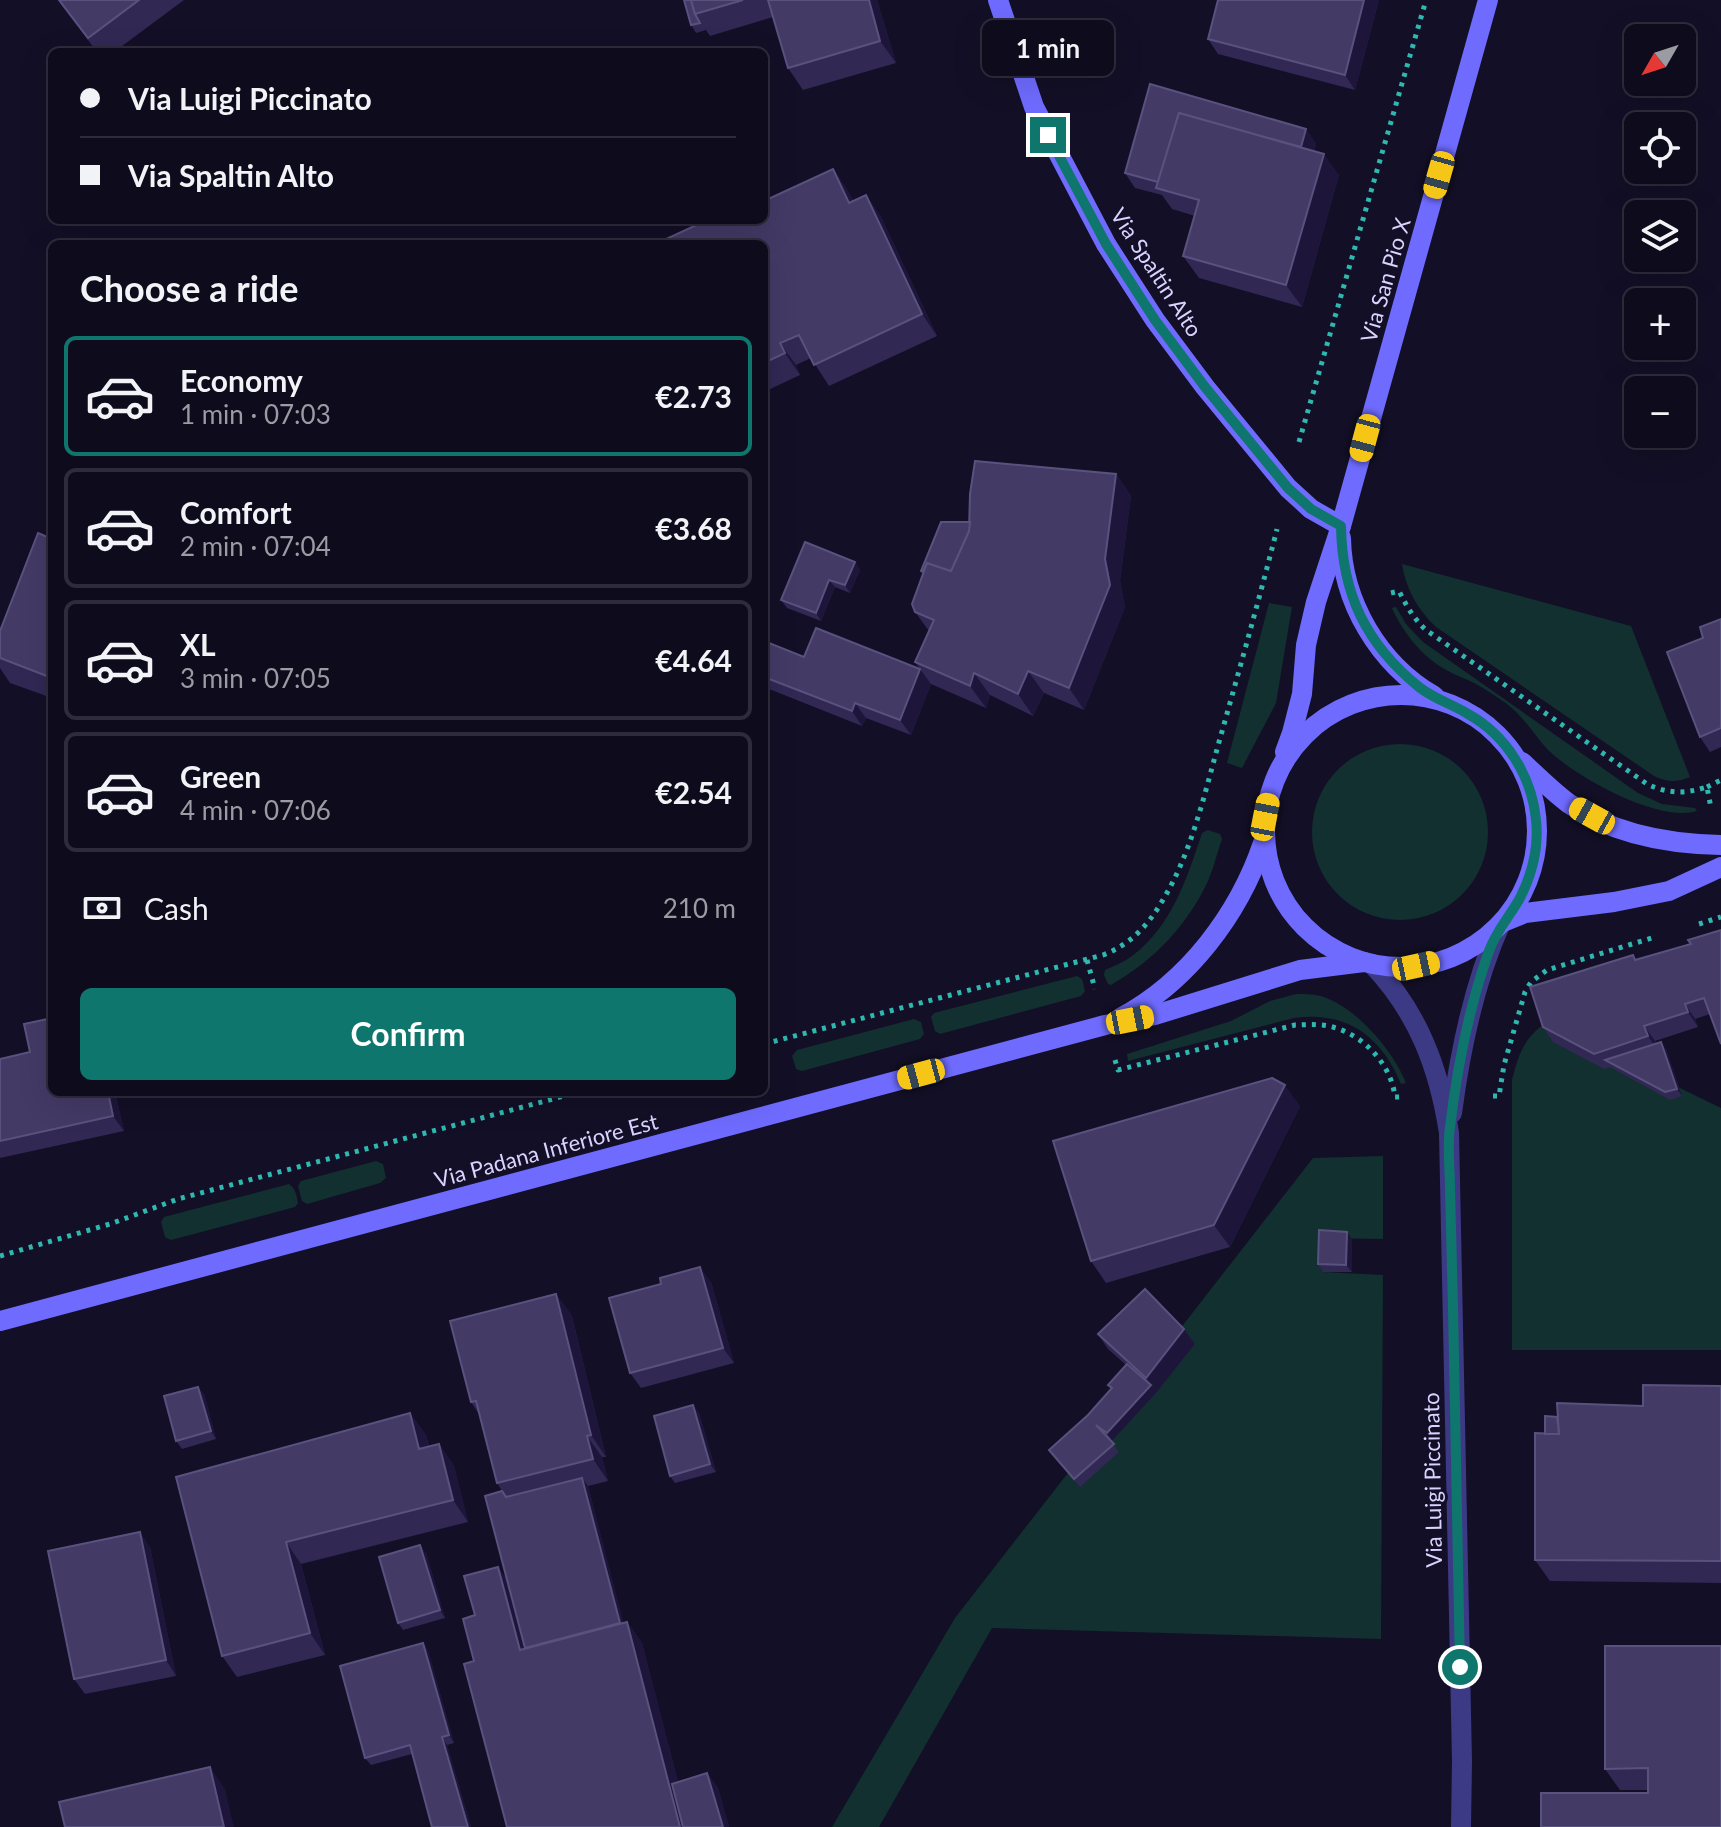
<!DOCTYPE html>
<meta charset="utf-8">
<style>
:root{--surface:#0e0b1c;--page:#171425;--text:#f1f3f6;--muted:#9b9ba3;--line:#2e2b3b;--accent:#0f766e}
body{margin:0;font-family:Lato,sans-serif;background:var(--page);color:var(--text);height:100vh;display:flex;flex-direction:column;font-size:30px;white-space:nowrap}
*{box-sizing:border-box;margin:0}
p{font-size:26px;color:var(--muted)}
.icon{flex:none;width:44px;height:44px;fill:none;stroke:currentColor;stroke-width:2;stroke-linecap:round;stroke-linejoin:round}
.map{position:relative;flex:1;overflow:hidden}
.details{position:absolute;left:48px;top:240px;width:720px;height:856px;display:flex;flex-direction:column;background:var(--surface);border-radius:12px;box-shadow:0 8px 32px #0002,0 0 0 2px var(--line)}
.details>*{flex:none}
.guide{position:absolute;left:48px;top:48px;width:720px;height:176px;border-radius:12px;box-shadow:0 8px 32px #0002,0 0 0 2px var(--line);display:grid;align-content:center;height:176px;padding:0 32px;background:var(--surface)}
.needle{width:52px;rotate:231deg}
.fabs{position:absolute;left:1624px;top:24px;display:grid;gap:16px}
.fabs a{display:grid;place-items:center;width:72px;height:72px;border-radius:12px;background:var(--surface);box-shadow:0 8px 32px #0002,0 0 0 2px var(--line);font-size:40px}
.end{position:absolute;width:36px;height:36px;margin:-18px;border:10px solid #0f766e;background:#fff;box-shadow:0 0 0 4px #fff}
.from{border-radius:50%}
.bubble{position:absolute;height:56px;border-radius:12px;background:var(--surface);box-shadow:0 8px 32px #0002,0 0 0 2px var(--line);font-size:26px;font-weight:700;line-height:56px;text-align:center}
.car{position:absolute;width:24px;height:48px;margin:-24px -12px;border-radius:10px;box-shadow:0 0 6px 2px #0007;background:linear-gradient(#f5c518 24%,#345 0 40%,#f5c518 0 76%,#345 0 86%,#f5c518 0)}
.guide b{display:flex;align-items:center;gap:28px;height:76px;font-size:30px}
.guide b+b{border-top:2px solid var(--line)}
.guide i{width:20px;height:20px;background:var(--text)}
ul{padding:0;list-style:none}
li{display:flex;align-items:center;gap:24px;height:120px;margin:0 16px 12px;padding:0 16px;border:4px solid var(--line);border-radius:12px}
li div{flex:1}
li b{display:block;font-size:30px}
li em{font-style:normal;font-weight:700}
li.current{border-color:var(--accent)}
li>.icon{width:72px;height:72px;stroke-width:1.5}
h2{padding:0 32px;font-size:36px;line-height:96px}
.pay{display:flex;align-items:center;gap:20px;height:88px;padding:0 32px;font-size:30px}
.pay p{margin-inline-start:auto}
.primary-button{display:flex;gap:16px;margin-top:auto;padding:16px 32px}
.primary-button a{flex:1;height:92px;border-radius:12px;background:var(--accent);color:#fff;font-size:32px;font-weight:700;line-height:92px;text-align:center}
.map>svg:first-child{display:block}
.green{fill:#12302f}
.lines{fill:none;stroke-linecap:round;stroke-linejoin:round}
.path{stroke:#2fb8b0;stroke-width:5;stroke-dasharray:4 6;stroke-linecap:butt}
.street{stroke:#3d3a85;stroke-width:20}
.secondary{stroke:#6f6bff;stroke-width:20}
.wall{fill:#312854}
.shaded-wall{fill:#1d163a}
.building{fill:#433a66;stroke:#5a527e;stroke-width:2}
.route{stroke:#0f766e;stroke-width:10}
.labels{text-anchor:middle;dominant-baseline:central;stroke-width:6;stroke-linejoin:round;paint-order:stroke}
.street-label{font-size:22px;fill:#d9d4ff;stroke:#130f26}
</style>
<div class="map">
<svg width="1721" height="1827" viewBox="0 0 1721 1827">
<rect width="100%" height="100%" fill="#130f26"/>
<g class="green">
<path d="M1402 564 1631 626 1690 777C1676 783 1667 782 1654 776L1436 627C1417 609 1406 589 1402 564Z"/>
<path d="M1269 603 1292 607 1276 703 1242 768 1227 763Z"/>
<path d="M1396 607 1406 624 1423 642 1638 793 1662 804 1695 808 1697 811C1658 823 1576 777 1548 750 1534 735 1524 717 1507 704 1497 697 1487 690 1476 684 1467 679 1457 676 1448 671 1424 659 1403 633 1392 608Z"/>
<circle cx="1400" cy="832" r="88"/>
<path d="M1208 830 1220 834 1222 839C1217 853 1214 867 1208 881 1187 926 1153 961 1111 985L1108 984 1104 975 1105 970C1114 966 1124 962 1132 956 1172 926 1187 878 1202 833Z"/>
<path d="M1077 976 1082 979 1085 991 1081 996 940 1034 935 1031 931 1017 934 1013Z"/>
<path d="M1296 994C1304 994 1313 994 1321 996 1356 1007 1393 1050 1406 1083L1401 1084C1381 1036 1347 1011 1294 1018L1128 1061 1127 1054 1231 1021 1270 1001Z"/>
<path d="M914 1019 921 1022 924 1034 920 1039 802 1071 796 1069 792 1056 797 1050Z"/>
<path d="M1546 1023 1721 1108V1350H1512V1080C1518 1056 1524 1037 1546 1023Z"/>
<path d="M1383 1156V1239L1324 1238 1323 1272 1383 1275 1381 1639 992 1628 879 1827H832L955 1618 1313 1158Z"/>
<path d="M376 1161 383 1164 386 1178 380 1183 307 1204 302 1201 298 1186 301 1181Z"/>
<path d="M289 1184C296 1189 296 1194 298 1203L295 1207 171 1240 165 1237 161 1222 164 1217Z"/>
</g>
<g class="lines">
<g class="path">
<path d="M1299 442 1426 0"/>
<path d="M1391 593 1399 591C1407 607 1414 619 1426 630L1647 784C1668 794 1685 794 1707 787L1711 808"/>
<path d="M1707 787 1721 780"/>
<path d="M1699 924 1721 917"/>
<path d="M1087 960 1095 989"/>
<path d="M764 1044 1103 955C1129 945 1147 927 1161 903 1191 855 1204 796 1219 742 1239 671 1259 600 1277 529"/>
<path d="M1115 1060 1118 1070 1295 1025C1303 1025 1312 1024 1321 1025 1357 1028 1391 1061 1395 1097H1403"/>
<path d="M1493 1096H1499L1504 1065 1525 992 1531 982 1547 970 1655 937"/>
<path d="M0 1256 110 1224 178 1199 579 1092"/>
</g>
<g class="street">
<path d="M1372 964C1418 1012 1439 1068 1449 1133L1462 1761 1461 1827"/>
<path d="M1452 1113C1460 1052 1475 981 1500 925"/>
</g>
<g class="secondary">
<path d="M998 0 1034 107 1106 244 1155 320 1205 387 1288 488 1311 509 1341 526"/>
<path d="M1341 538C1342 602 1379 664 1434 696"/>
<circle cx="1401" cy="831" r="136"/>
<path d="M1285 752 1292 733 1302 694 1306 645 1316 602 1341 526 1488 0"/>
<path d="M1522 762C1537 776 1552 791 1568 803 1612 834 1668 844 1721 845"/>
<path d="M1503 922 1525 913 1614 902 1669 891 1721 867"/>
<path d="M1120 1018C1188 982 1239 914 1263 843"/>
<path d="M0 1321 1105 1025 1155 1015 1300 970 1364 962"/>
</g>
</g>
<g class="wall">
<path d="M58 0H184L114 52H97Z"/>
<path d="M684 0H877L896 63 803 90 788 68 773 17 710 36 706 30 696 33 691 25Z"/>
<path d="M1218 0H1379L1355 90 1218 54 1208 39Z"/>
<path d="M1306 129 1316 144 1314 151 1339 175 1302 307 1199 278 1183 256 1195 216 1172 209 1162 195 1135 188 1125 173Z"/>
<path d="M833 169 848 191 853 201 866 195 881 217 937 336 829 386 811 358 796 365 800 375 764 392V220Z"/>
<path d="M1116 474 1131 496 1120 581 1125 607 1084 710 1044 693 1033 716 990 695 986 708 931 684 911 735 866 718 862 726 764 687V641L804 657 920 669 915 662 929 631 915 612 923 574 921 571Z"/>
<path d="M52 539V698L10 683 0 668V631Z"/>
<path d="M855 562 860 570 850 593 835 587 821 621 787 608 781 600Z"/>
<path d="M1721 619V747L1710 752 1700 737 1703 638Z"/>
<path d="M1721 930 1710 1014 1695 1019 1698 1027 1655 1041 1656 1043 1666 1049 1682 1096 1670 1100 1610 1067 1604 1069 1553 1042 1543 1027 1691 944Z"/>
<path d="M0 1059 115 1092 124 1131 0 1158Z"/>
<path d="M1300 1106 1230 1247 1106 1283 1091 1261Z"/>
<path d="M1352 1239V1272H1323L1318 1264Z"/>
<path d="M711 1282 734 1363 641 1388 630 1373Z"/>
<path d="M556 1294 572 1316 606 1457H602L608 1481 588 1486 623 1623 627 1622 642 1643 678 1782 707 1773 718 1788 729 1827H507L474 1661 475 1615 507 1580 502 1491 497 1483 479 1414 471 1402Z"/>
<path d="M1184 1329 1195 1344 1156 1393 1112 1441 1106 1436 1119 1452 1080 1487 1049 1450 1088 1415 1111 1389 1108 1385 1126 1365 1108 1349 1098 1334Z"/>
<path d="M1721 1386V1583L1550 1581 1535 1560 1545 1434 1557 1417 1643 1406Z"/>
<path d="M204 1394 216 1439 182 1449 176 1441Z"/>
<path d="M410 1413 426 1435 429 1446 439 1444 454 1466 468 1522 301 1564 325 1655 237 1677 222 1656 176 1477Z"/>
<path d="M699 1413 716 1472 675 1483 670 1476Z"/>
<path d="M150 1547 176 1676 85 1694 74 1679Z"/>
<path d="M426 1553 445 1618 403 1630 398 1623Z"/>
<path d="M423 1643 428 1651 454 1743 447 1745 471 1827H432L412 1754 371 1765 365 1758Z"/>
<path d="M1721 1646 1648 1793V1790H1620L1605 1769Z"/>
</g>
<g class="shaded-wall">
<path d="M869 0H877L896 63 880 41Z"/>
<path d="M1364 0H1379L1355 90 1345 75Z"/>
<path d="M1306 129 1316 144 1310 167 1300 152Z"/>
<path d="M1324 154 1339 175 1302 307 1286 285Z"/>
<path d="M833 169 848 191 864 225 849 203Z"/>
<path d="M866 195 881 217 937 336 922 314Z"/>
<path d="M780 343 796 365 800 375 785 353Z"/>
<path d="M1116 474 1131 496 1120 581 1125 607 1084 710 1069 688 1105 559Z"/>
<path d="M855 562 860 570 850 593 845 585Z"/>
<path d="M829 580 835 587 821 621 816 613Z"/>
<path d="M920 669 931 684 911 735 900 720Z"/>
<path d="M1028 671 1044 693 1033 716 1018 694Z"/>
<path d="M974 673 990 695 986 708 970 686Z"/>
<path d="M855 703 866 718 862 726 852 711Z"/>
<path d="M1685 1004 1695 1019 1698 1027 1688 1012Z"/>
<path d="M1644 1026 1655 1041 1659 1052 1648 1036Z"/>
<path d="M1661 1042 1666 1049 1682 1096 1677 1089Z"/>
<path d="M1285 1085 1300 1106 1230 1247 1214 1225Z"/>
<path d="M108 1092H115L124 1131 113 1116Z"/>
<path d="M1347 1232 1352 1239V1272L1346 1265Z"/>
<path d="M700 1267 711 1282 734 1363 723 1348Z"/>
<path d="M556 1294 572 1316 606 1457 591 1435Z"/>
<path d="M1184 1329 1195 1344 1156 1393 1112 1441 1107 1433 1151 1385 1146 1378Z"/>
<path d="M198 1387 204 1394 216 1439 211 1431Z"/>
<path d="M693 1405 699 1413 716 1472 710 1464Z"/>
<path d="M410 1413 426 1435 434 1471 419 1449Z"/>
<path d="M587 1436 602 1457 608 1481 593 1459Z"/>
<path d="M439 1444 454 1466 468 1522 453 1500Z"/>
<path d="M582 1478 588 1486 630 1647 624 1640Z"/>
<path d="M140 1532 150 1547 176 1676 166 1660Z"/>
<path d="M286 1542 301 1564 325 1655 310 1633Z"/>
<path d="M420 1545 426 1553 445 1618 440 1610Z"/>
<path d="M498 1567 514 1589 533 1663 520 1650Z"/>
<path d="M627 1622 642 1643 690 1827H680Z"/>
<path d="M423 1643 428 1651 454 1743 449 1735Z"/>
<path d="M442 1737 447 1745 471 1827H468Z"/>
<path d="M210 1767 225 1789 234 1827H224Z"/>
<path d="M707 1773 718 1788 729 1827H723Z"/>
</g>
<g class="building">
<path d="M59 0H139L88 38Z"/>
<path d="M684 0H691L695 14 700 23 691 25Z"/>
<path d="M691 0H743L695 14Z"/>
<path d="M768 0H869L880 41 788 68Z"/>
<path d="M1218 0H1364L1345 75 1208 39Z"/>
<path d="M1150 84 1306 129 1301 147 1179 113 1158 182 1125 173Z"/>
<path d="M1179 113 1324 154 1286 285 1183 256 1199 200 1156 188Z"/>
<path d="M833 169 849 203 866 195 922 314 814 365 799 335 780 343 785 353 764 363V244H660V242L707 220H764V201Z"/>
<path d="M975 461 1116 474 1105 559 1110 585 1069 688 1028 671 1018 694 974 673 970 686 915 662 934 620 915 612 912 604 927 563 951 571 969 531 970 494Z"/>
<path d="M941 522H970L969 531 951 571 927 563 923 572 921 571Z"/>
<path d="M38 533 52 539V678L0 658V631Z"/>
<path d="M805 542 855 562 845 585 829 580 816 613 781 600Z"/>
<path d="M1721 619V728L1700 737 1667 652 1703 638 1700 627Z"/>
<path d="M816 628 920 669 900 720 855 703 852 711 764 677V641L804 657Z"/>
<path d="M1721 930V1044L1704 998 1685 1004 1688 1012 1644 1026 1648 1036 1594 1054 1543 1027 1530 987 1633 955 1635 960 1691 944 1688 940Z"/>
<path d="M52 1018V1092H108L113 1116 0 1141V1059L30 1052 24 1024Z"/>
<path d="M1661 1042 1677 1089 1665 1092 1605 1060Z"/>
<path d="M1272 1078 1285 1085 1214 1225 1091 1261 1053 1141Z"/>
<path d="M1319 1230 1347 1232 1346 1265 1318 1264Z"/>
<path d="M700 1267 723 1348 630 1373 609 1298 661 1284 660 1278Z"/>
<path d="M1145 1289 1184 1329 1146 1378 1098 1334Z"/>
<path d="M556 1294 591 1435 587 1436 593 1459 497 1483 476 1401 471 1402 450 1321Z"/>
<path d="M1127 1364 1151 1385 1107 1433 1096 1425 1114 1444 1074 1479 1049 1450 1088 1415 1112 1388 1108 1385Z"/>
<path d="M1643 1385 1721 1386V1561L1535 1560V1433L1559 1434 1557 1403 1643 1406Z"/>
<path d="M198 1387 211 1431 176 1441 164 1396Z"/>
<path d="M693 1405 710 1464 670 1476 654 1416Z"/>
<path d="M410 1413 419 1449 439 1444 453 1500 286 1542 310 1633 222 1656 176 1477Z"/>
<path d="M1545 1416 1557 1417 1559 1434H1545Z"/>
<path d="M582 1478 620 1623 525 1648 485 1496 502 1491 506 1497Z"/>
<path d="M140 1532 166 1660 74 1679 48 1551Z"/>
<path d="M420 1545 440 1610 398 1623 379 1557Z"/>
<path d="M498 1567 520 1650 627 1622 680 1827H507L464 1664 474 1661 463 1619 475 1615 464 1576Z"/>
<path d="M423 1643 449 1735 442 1737 468 1827H432L410 1745 365 1758 340 1666Z"/>
<path d="M1605 1646H1721V1827H1541V1793H1648V1768L1605 1769Z"/>
<path d="M210 1767 224 1827H65L59 1802Z"/>
<path d="M707 1773 723 1827H683L672 1784Z"/>
</g>
<g class="lines">
<path class="route" d="M1048 135 1106 244 1155 320 1205 387 1288 488 1311 509 1341 526C1342 594 1366 644 1419 687 1434 699 1452 704 1468 714 1506 735 1532 776 1536 820 1539 846 1532 874 1520 898 1510 916 1496 931 1489 951 1469 1007 1457 1068 1450 1127 1447 1147 1450 1168 1450 1189 1451 1228 1452 1267 1453 1307 1456 1427 1458 1547 1460 1667"/>
</g>
<g class="labels">
<g class="street-label">
<text transform="translate(1157 272) rotate(57)">Via Spaltin Alto</text>
<text transform="translate(1385 280) rotate(-74)">Via San Pio X</text>
<text transform="translate(546 1150) rotate(-15)">Via Padana Inferiore Est</text>
<text transform="translate(1432 1480) rotate(-91)">Via Luigi Piccinato</text>
</g>
</g>
</svg>
<div class="fabs">
<a><svg class="needle" viewBox="-14 -14 28 28"><path d="M0-13l5 13h-10z" fill="#e53935"/><path d="M0 13l5-13h-10z" fill="#9b9ba3"/></svg></a>
<a><svg class="icon" aria-label="locate" viewBox="0 0 24 24"><circle cx="12" cy="12" r="6"/><path d="M12 2v4M12 18v4M2 12h4M18 12h4"/></svg></a>
<a><svg class="icon" aria-label="layers" viewBox="0 0 24 24"><path d="M12 4l9 5-9 5-9-5zM3 14l9 5 9-5"/></svg></a>
<a>+</a>
<a>−</a>
</div>
<i class="end from" style="left:1460px;top:1667px"></i>
<i class="end" style="left:1048px;top:135px"></i>
<div class="bubble" style="left:982px;top:20px;width:132px">1 min</div>
<i class="car" style="left:1439px;top:175px;rotate:196deg"></i>
<i class="car" style="left:1365px;top:438px;rotate:195deg"></i>
<i class="car" style="left:1592px;top:816px;rotate:299deg"></i>
<i class="car" style="left:1265px;top:817px;rotate:11deg"></i>
<i class="car" style="left:1416px;top:966px;rotate:78deg"></i>
<i class="car" style="left:1130px;top:1020px;rotate:79deg"></i>
<i class="car" style="left:921px;top:1074px;rotate:255deg"></i>
<div class="guide">
<b><i class="from"></i>Via Luigi Piccinato</b>
<b><i></i>Via Spaltin Alto</b>
</div>
<section class="details">
<h2>Choose a ride</h2>
<ul>
<li class="current"><svg class="icon" aria-label="car" viewBox="0 0 24 24"><path d="M5 17H2v-5l4-1 3-4h7l3 4 3 1v5h-3M9 17h6M6 11h13"/><circle cx="7" cy="17" r="2"/><circle cx="17" cy="17" r="2"/></svg><div><b>Economy</b><p>1 min · 07:03</p></div><em>€2.73</em></li>
<li><svg class="icon" aria-label="car" viewBox="0 0 24 24"><path d="M5 17H2v-5l4-1 3-4h7l3 4 3 1v5h-3M9 17h6M6 11h13"/><circle cx="7" cy="17" r="2"/><circle cx="17" cy="17" r="2"/></svg><div><b>Comfort</b><p>2 min · 07:04</p></div><em>€3.68</em></li>
<li><svg class="icon" aria-label="car" viewBox="0 0 24 24"><path d="M5 17H2v-5l4-1 3-4h7l3 4 3 1v5h-3M9 17h6M6 11h13"/><circle cx="7" cy="17" r="2"/><circle cx="17" cy="17" r="2"/></svg><div><b>XL</b><p>3 min · 07:05</p></div><em>€4.64</em></li>
<li><svg class="icon" aria-label="car" viewBox="0 0 24 24"><path d="M5 17H2v-5l4-1 3-4h7l3 4 3 1v5h-3M9 17h6M6 11h13"/><circle cx="7" cy="17" r="2"/><circle cx="17" cy="17" r="2"/></svg><div><b>Green</b><p>4 min · 07:06</p></div><em>€2.54</em></li>
</ul>
<div class="pay"><svg class="icon" aria-label="cash" viewBox="0 0 24 24"><path d="M3 7h18v10H3z"/><circle cx="12" cy="12" r="2"/></svg>Cash<p>210 m</p></div>
<div class="primary-button"><a>Confirm</a></div>
</section>
</div>
